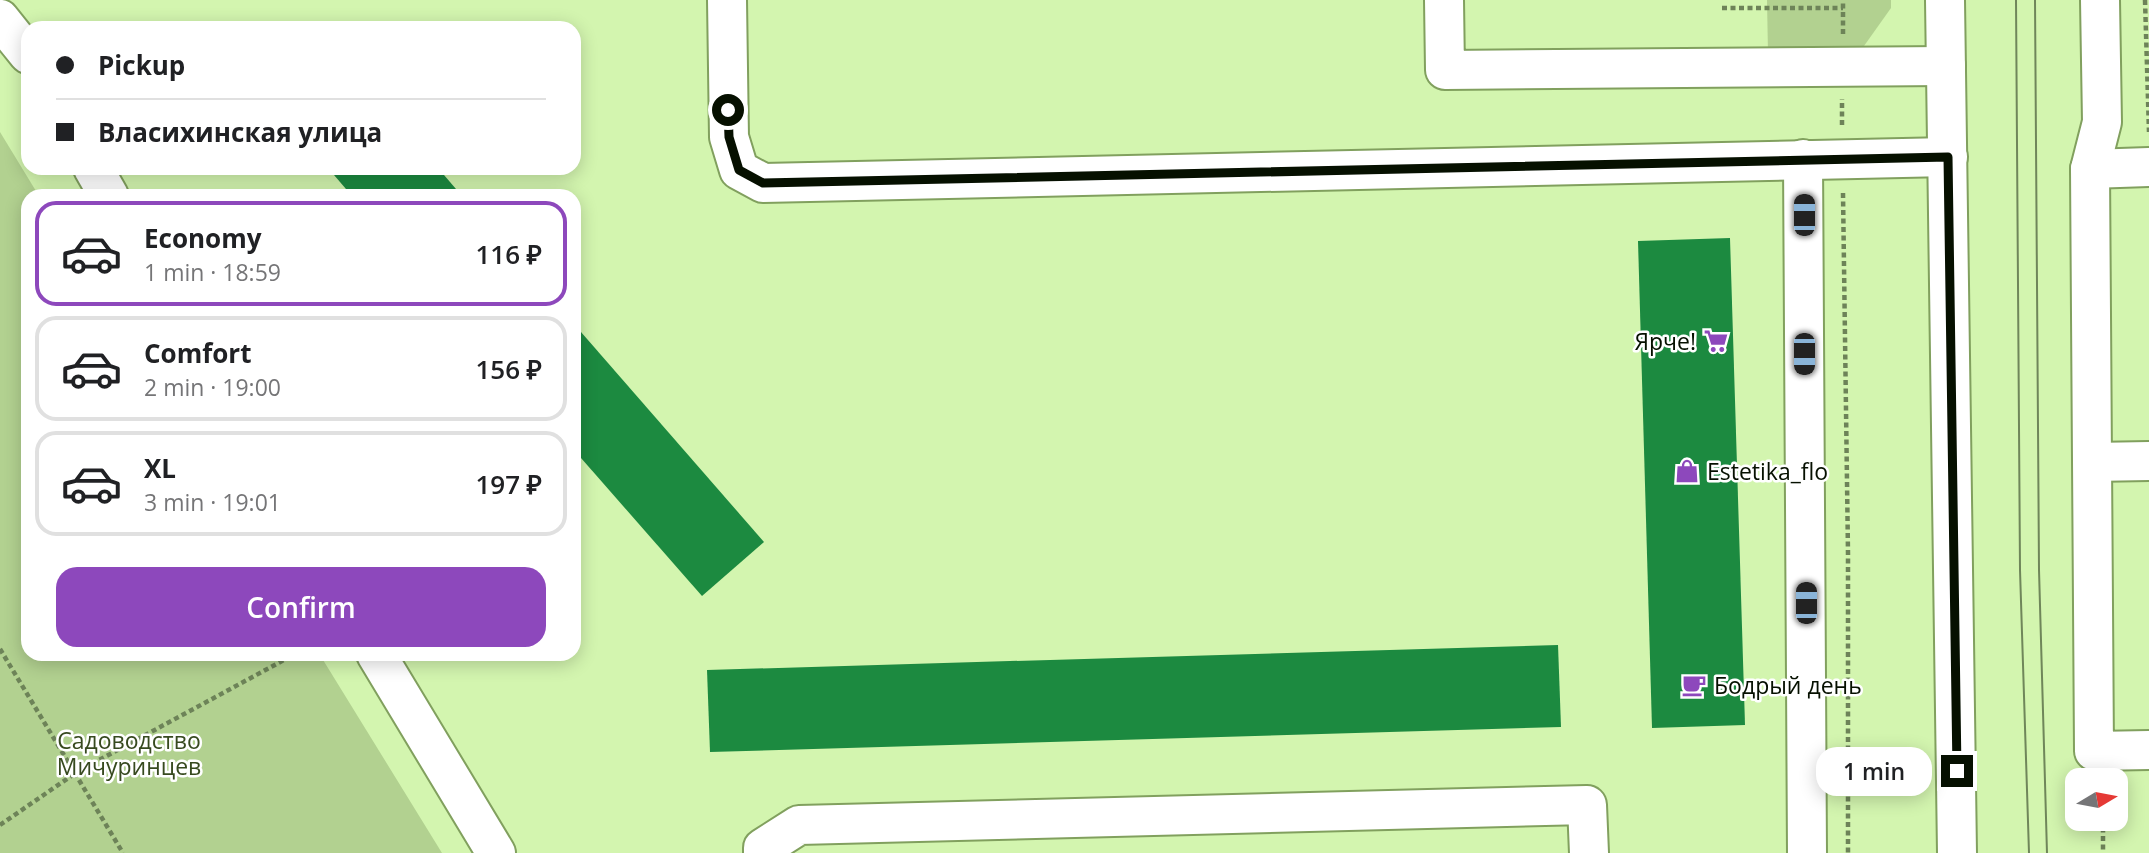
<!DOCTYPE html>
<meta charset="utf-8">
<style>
:root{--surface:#fff;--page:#f6f6f6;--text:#202124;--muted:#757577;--line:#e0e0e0;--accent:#8d48bc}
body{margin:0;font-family:"Open Sans",sans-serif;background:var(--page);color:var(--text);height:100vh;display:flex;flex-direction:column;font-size:26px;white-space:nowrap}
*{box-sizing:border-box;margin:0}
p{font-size:23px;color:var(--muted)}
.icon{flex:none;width:38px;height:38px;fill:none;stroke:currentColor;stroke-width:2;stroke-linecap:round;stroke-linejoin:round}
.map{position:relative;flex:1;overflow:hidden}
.panel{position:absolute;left:21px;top:189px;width:560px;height:472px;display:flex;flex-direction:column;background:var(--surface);border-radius:21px;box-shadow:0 4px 18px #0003}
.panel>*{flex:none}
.banner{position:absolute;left:21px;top:21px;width:560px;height:154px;border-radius:21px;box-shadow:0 4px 18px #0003;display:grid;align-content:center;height:154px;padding:0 35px;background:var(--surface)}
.needle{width:46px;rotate:80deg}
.buttons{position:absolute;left:2065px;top:768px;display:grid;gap:14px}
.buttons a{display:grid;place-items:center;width:63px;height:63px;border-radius:14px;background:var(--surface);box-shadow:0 4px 18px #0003;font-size:35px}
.end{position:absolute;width:32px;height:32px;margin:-16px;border:9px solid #061000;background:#fff;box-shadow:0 0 0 4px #fff}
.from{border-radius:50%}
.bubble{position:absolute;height:49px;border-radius:21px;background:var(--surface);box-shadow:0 4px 18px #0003;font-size:23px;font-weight:600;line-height:49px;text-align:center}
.car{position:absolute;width:21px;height:42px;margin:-21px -10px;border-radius:9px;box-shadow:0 0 5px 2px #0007;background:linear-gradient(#222 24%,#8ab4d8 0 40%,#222 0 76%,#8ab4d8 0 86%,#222 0)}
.banner b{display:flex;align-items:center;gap:24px;height:66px;font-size:26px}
.banner b+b{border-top:2px solid var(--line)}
.banner i{width:18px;height:18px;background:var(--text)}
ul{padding:12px 0 0;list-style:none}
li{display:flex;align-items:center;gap:21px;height:105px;margin:0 14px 10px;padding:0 21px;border:4px solid var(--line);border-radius:21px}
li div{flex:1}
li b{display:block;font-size:26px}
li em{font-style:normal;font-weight:600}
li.selected{border-color:var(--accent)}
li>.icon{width:63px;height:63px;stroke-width:1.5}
.primary-button{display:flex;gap:14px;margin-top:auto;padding:14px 35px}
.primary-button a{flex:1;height:80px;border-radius:21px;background:var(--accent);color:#fff;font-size:28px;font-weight:600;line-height:80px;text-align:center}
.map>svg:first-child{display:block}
.green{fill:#b2d190}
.building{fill:#1c8a40}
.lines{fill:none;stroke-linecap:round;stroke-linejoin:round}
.minor-casing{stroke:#81a05e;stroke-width:42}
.highway-casing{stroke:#81a05e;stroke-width:42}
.path{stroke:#6d8358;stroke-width:4.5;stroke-dasharray:5 3.5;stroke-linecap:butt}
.minor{stroke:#fff;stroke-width:38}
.highway{stroke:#fff;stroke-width:38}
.tram{stroke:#6f865a;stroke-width:2}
.route{stroke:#061000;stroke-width:9}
.labels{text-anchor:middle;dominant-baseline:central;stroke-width:5;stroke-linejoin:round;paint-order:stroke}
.poi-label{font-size:23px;fill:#061000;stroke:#fff;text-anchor:start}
.park-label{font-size:23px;fill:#374a1f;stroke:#fff}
</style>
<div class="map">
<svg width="2149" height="853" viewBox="0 0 2149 853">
<rect width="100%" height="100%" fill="#d3f5af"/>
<g class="green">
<path d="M1767 0H1891V8L1859 53 1768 54Z"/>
<path d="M0 132 39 196H28V654L320 655 442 853H0Z"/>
</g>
<g class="building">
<path d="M328 168H438L462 196H352Z"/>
<path d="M1730 238 1745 725 1652 728 1638 241Z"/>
<path d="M574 324 764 542 702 596 574 450Z"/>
<path d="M1558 645 1561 727 710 752 707 670Z"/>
</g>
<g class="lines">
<g class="minor-casing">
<g id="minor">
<path d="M727 0 729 137 739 170 763 183 1948 157"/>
<path d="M1444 0 1445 70 1946 66"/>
<path d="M2100 0 2102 122 2090 169 2094 751 2149 750"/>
<path d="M0 19 28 54"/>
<path d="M1803 159 1807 853"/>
<path d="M93 168 109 196"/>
<path d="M2090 169 2149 167"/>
<path d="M2093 462 2149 461"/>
<path d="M376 654 496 853"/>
<path d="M763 853V848L799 825 1587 805 1589 853"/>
</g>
</g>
<g class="highway-casing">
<path id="highway" d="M1945 0 1957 853"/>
</g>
<g class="path">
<path d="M2145 0 2149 132"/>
<path d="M1722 8H1843"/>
<path d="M1843 34V0"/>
<path d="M1842 125V99"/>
<path d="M1843 193 1848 553V853"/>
<path d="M0 649 123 853"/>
<path d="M2103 819V853"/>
<path d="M0 825 77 772 295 654"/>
</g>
<use href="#minor" class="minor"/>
<use href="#highway" class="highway"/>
<g class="tram">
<path d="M2016 0 2020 570 2029 853"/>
<path d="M2035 0 2039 570 2047 853"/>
</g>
</g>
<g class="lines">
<path class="route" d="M728 110 729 137 739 170 763 183 1948 157 1957 771"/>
</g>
<defs>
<g id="supermarket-bare" transform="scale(1.89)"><path d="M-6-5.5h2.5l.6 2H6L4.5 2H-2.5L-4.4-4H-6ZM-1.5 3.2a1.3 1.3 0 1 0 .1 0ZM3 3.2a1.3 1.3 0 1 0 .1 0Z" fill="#8d48bc" stroke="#fff" stroke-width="2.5" paint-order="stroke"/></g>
<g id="shop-bare" transform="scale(1.89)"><path d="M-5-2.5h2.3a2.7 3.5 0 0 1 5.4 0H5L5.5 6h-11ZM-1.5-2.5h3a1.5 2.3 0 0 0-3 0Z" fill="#8d48bc" stroke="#fff" stroke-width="2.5" paint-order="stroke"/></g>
<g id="cafe-bare" transform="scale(1.89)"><path d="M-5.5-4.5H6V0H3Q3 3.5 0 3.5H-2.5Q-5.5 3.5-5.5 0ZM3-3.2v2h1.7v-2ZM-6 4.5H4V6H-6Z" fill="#8d48bc" stroke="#fff" stroke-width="2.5" paint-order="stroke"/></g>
</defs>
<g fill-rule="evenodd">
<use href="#supermarket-bare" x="1716" y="341"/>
<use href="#shop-bare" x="1687" y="471"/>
<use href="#cafe-bare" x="1694" y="685"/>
</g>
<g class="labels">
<g class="poi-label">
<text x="1696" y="341" text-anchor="end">Ярче!</text>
<text x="1707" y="471">Estetika_flo</text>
<text x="1714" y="685">Бодрый день</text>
</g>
<g class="park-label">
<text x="129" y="740">Садоводство<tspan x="129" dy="26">Мичуринцев</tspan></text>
</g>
</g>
</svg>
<div class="buttons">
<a><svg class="needle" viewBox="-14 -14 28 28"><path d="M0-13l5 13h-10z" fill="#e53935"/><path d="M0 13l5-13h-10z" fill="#757577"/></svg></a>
</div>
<i class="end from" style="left:728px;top:110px"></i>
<i class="end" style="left:1957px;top:771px"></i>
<div class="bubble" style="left:1816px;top:747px;width:116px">1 min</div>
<i class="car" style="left:1804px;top:215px;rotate:0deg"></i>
<i class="car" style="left:1804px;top:354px;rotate:180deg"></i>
<i class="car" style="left:1806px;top:603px;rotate:0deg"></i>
<div class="banner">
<b><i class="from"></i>Pickup</b>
<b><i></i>Власихинская улица</b>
</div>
<section class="panel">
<ul>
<li class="selected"><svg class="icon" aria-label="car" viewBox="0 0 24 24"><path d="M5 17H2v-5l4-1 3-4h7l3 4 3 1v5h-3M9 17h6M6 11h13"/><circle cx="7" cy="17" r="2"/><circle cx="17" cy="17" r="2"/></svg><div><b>Economy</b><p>1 min · 18:59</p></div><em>116 ₽</em></li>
<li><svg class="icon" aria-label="car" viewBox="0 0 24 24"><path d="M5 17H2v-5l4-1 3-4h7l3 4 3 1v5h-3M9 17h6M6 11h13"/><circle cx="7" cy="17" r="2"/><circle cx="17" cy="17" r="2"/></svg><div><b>Comfort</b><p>2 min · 19:00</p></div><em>156 ₽</em></li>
<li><svg class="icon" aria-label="car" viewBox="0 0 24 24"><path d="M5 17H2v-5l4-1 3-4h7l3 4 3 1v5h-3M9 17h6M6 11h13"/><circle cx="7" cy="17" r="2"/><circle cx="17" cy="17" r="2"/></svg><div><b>XL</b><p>3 min · 19:01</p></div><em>197 ₽</em></li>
</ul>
<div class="primary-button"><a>Confirm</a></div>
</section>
</div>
